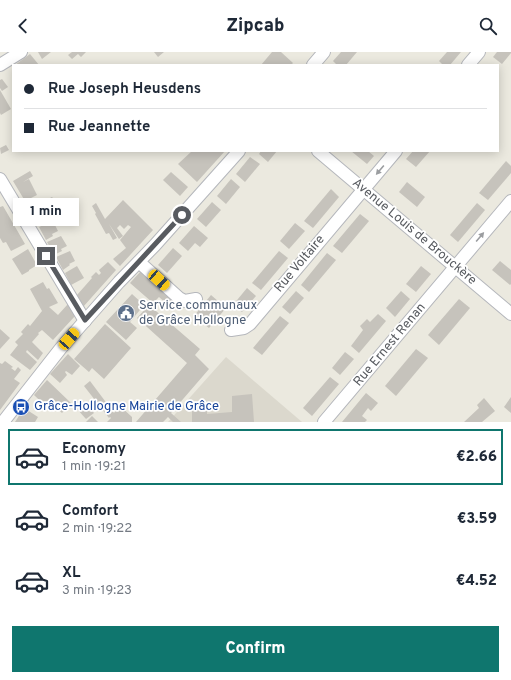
<!DOCTYPE html>
<meta charset="utf-8">
<style>
:root{--surface:#fff;--page:#f6f6f7;--text:#1f2937;--muted:#747a83;--line:#e0e1e3;--accent:#0f766e}
body{margin:0;font-family:Overpass,sans-serif;background:var(--page);color:var(--text);height:100vh;display:flex;flex-direction:column;font-size:15px;white-space:nowrap}
*{box-sizing:border-box;margin:0}
p{font-size:13px;color:var(--muted)}
.icon{flex:none;width:22px;height:22px;fill:none;stroke:currentColor;stroke-width:2;stroke-linecap:round;stroke-linejoin:round}
.map{position:relative;height:370px;overflow:hidden}
.sheet{display:flex;flex-direction:column;background:var(--surface);flex:1}
.sheet>*{flex:none}
.guide{position:absolute;left:12px;top:12px;width:487px;height:88px;border-radius:0px;box-shadow:0 2px 10px #0003;display:grid;align-content:center;height:88px;padding:0 12px;background:var(--surface)}
.end{position:absolute;width:18px;height:18px;margin:-9px;border:5px solid #585b60;background:#fff;box-shadow:0 0 0 2px #fff}
.from{border-radius:50%}
.bubble{position:absolute;height:28px;border-radius:0px;background:var(--surface);box-shadow:0 2px 10px #0003;font-size:13px;font-weight:800;line-height:28px;text-align:center}
.car{position:absolute;width:12px;height:24px;margin:-12px -6px;border-radius:5px;box-shadow:0 0 3px 1px #0007;background:linear-gradient(#f5c518 24%,#345 0 40%,#f5c518 0 76%,#345 0 86%,#f5c518 0)}
.guide b{display:flex;align-items:center;gap:14px;height:38px;font-size:15px}
.guide b+b{border-top:1px solid var(--line)}
.guide i{width:10px;height:10px;background:var(--text)}
ul{padding:7px 0 0;list-style:none}
li{display:flex;align-items:center;gap:12px;height:56px;margin:0 8px 6px;padding:0 4px;border:2px solid transparent;border-radius:0px}
li div{flex:1}
li b{display:block;font-size:15px}
li em{font-style:normal;font-weight:800}
li.selected{border-color:var(--accent)}
li>.icon{width:36px;height:36px;stroke-width:1.5}
.cta{display:flex;gap:8px;margin-top:auto;padding:8px 12px}
.cta a{flex:1;height:46px;border-radius:0px;background:var(--accent);color:#fff;font-size:16px;font-weight:800;line-height:46px;text-align:center}
header{display:flex;justify-content:space-between;align-items:center;height:52px;padding:0 12px;background:var(--surface);font-size:18px;font-weight:800}
.map>svg:first-child{display:block}
.education{fill:#dbd8cd}
.building{fill:#c6c3bc}
.lines{fill:none;stroke-linecap:round;stroke-linejoin:round}
.minor-casing{stroke:#b5b7bc;stroke-width:14}
.minor{stroke:#fff;stroke-width:12}
.oneway{fill:#9b9da0}
.route{stroke:#585b60;stroke-width:5}
.labels{text-anchor:middle;dominant-baseline:central;stroke-width:3.5;stroke-linejoin:round;paint-order:stroke}
.street-label{font-size:13px;fill:#585b60;stroke:#fff}
.service-label{font-size:13px;fill:#4e5e75;stroke:#fff;text-anchor:start}
.transit-label{font-size:13px;fill:#164399;stroke:#fff;text-anchor:start}
</style>
<header><svg class="icon" aria-label="back" viewBox="0 0 24 24"><path d="M15 5l-7 7 7 7"/></svg>Zipcab<svg class="icon" aria-label="search" viewBox="0 0 24 24"><circle cx="10" cy="10" r="6"/><path d="M15 15l6 6"/></svg></header>
<div class="map">
<svg width="511" height="370" viewBox="0 0 511 370">
<rect width="100%" height="100%" fill="#ebe9df"/>
<path class="education" d="M226 305 302 370H168Z"/>
<g class="building">
<path d="M38 0H51L42 7Z"/>
<path d="M72 0H86L81 5 78 2 72 7 68 3Z"/>
<path d="M154 0H164L158 5Z"/>
<path d="M272 0H281L293 11 291 13H261Z"/>
<path d="M341 0H357L346 13H337L333 9Z"/>
<path d="M447 0H461L450 13H443L439 9Z"/>
<path d="M497 0H511V1L502 12 493 5Z"/>
<path d="M30 2 39 13H15Z"/>
<path d="M2 27 8 35 2 39 0 36V28Z"/>
<path d="M0 38 11 57 1 63 0 61Z"/>
<path d="M6 93 9 98 1 102 0 96Z"/>
<path d="M192 99H225L197 130 178 112Z"/>
<path d="M261 99H277L268 110 259 102Z"/>
<path d="M351 99H368L374 104 367 112Z"/>
<path d="M413 99H430L416 115 406 107Z"/>
<path d="M250 105 260 112 245 130 236 122Z"/>
<path d="M506 109 511 114V121L488 148 479 141Z"/>
<path d="M30 119 33 124 23 130 29 127 37 143 25 149 13 129Z"/>
<path d="M171 120 188 135 180 144 163 128Z"/>
<path d="M231 127 240 135 226 152 217 144Z"/>
<path d="M407 130 425 145 417 155 399 140Z"/>
<path d="M331 137 339 145 313 176 304 169Z"/>
<path d="M52 145 59 153 47 159 50 164 44 167 45 169 38 173 26 151 35 146 38 152Z"/>
<path d="M123 148 153 178 120 214 113 207 126 196 120 188 131 175 128 173 124 177 120 173 117 176 123 184 119 187 109 172 117 186 113 188 109 181 106 182 95 162 96 161 92 154 96 151 105 167Z"/>
<path d="M212 150 221 158 206 175 197 167Z"/>
<path d="M477 151 485 158 458 190 450 183Z"/>
<path d="M3 154 25 192 11 199 6 190 3 191 0 186V155Z"/>
<path d="M360 162 369 169 342 201 333 194Z"/>
<path d="M53 169 58 179 52 182 53 184 46 188 39 175Z"/>
<path d="M295 171 305 179 289 197 280 189Z"/>
<path d="M194 174 208 186 200 195 195 191 188 199 179 191Z"/>
<path d="M61 184 67 194 61 197 62 199 54 203 47 190Z"/>
<path d="M173 196 182 204 167 221 158 213Z"/>
<path d="M28 197 37 213 29 218V219L22 223 12 207Z"/>
<path d="M70 199 75 209 69 212 70 213 63 218 56 205Z"/>
<path d="M279 199 288 206 261 238 252 231Z"/>
<path d="M327 201 336 208 309 240 301 233Z"/>
<path d="M500 209 511 218V232L510 233 492 218Z"/>
<path d="M108 210 116 218 83 255 77 243 92 226 91 225 96 220 99 223 101 221 99 218Z"/>
<path d="M77 214 84 226 71 233 65 221Z"/>
<path d="M421 214 431 222 416 240 406 232Z"/>
<path d="M141 219 173 247 168 253 159 245 153 251 130 231Z"/>
<path d="M43 230 47 237 49 236 58 251 49 255 58 263 68 252 75 264 53 288 42 278 38 281 39 282 32 290 43 301 38 308 27 298 26 300 37 310 30 318 10 303 18 293 15 290 23 282 21 280 28 272 30 274 42 259 30 237Z"/>
<path d="M247 236 256 244 242 260 233 253Z"/>
<path d="M296 239 304 246 290 262 282 255Z"/>
<path d="M401 239 410 247 395 265 386 256Z"/>
<path d="M132 242 144 253 130 270 137 276 126 288 106 270Z"/>
<path d="M211 243 226 256 209 276 194 264Z"/>
<path d="M459 247 470 256 439 293 428 283Z"/>
<path d="M149 253 200 297 195 303 209 317 171 361 181 370H173L168 365 163 370H136L187 311 137 266Z"/>
<path d="M378 262 386 269 359 301 351 294 363 278 360 274 367 267 370 270Z"/>
<path d="M280 264 289 271 262 303 253 296Z"/>
<path d="M105 272 131 296 104 327 92 316 89 320 74 307Z"/>
<path d="M0 277 10 286 0 297Z"/>
<path d="M416 297 428 306 396 344 385 334Z"/>
<path d="M345 300 354 307 340 323 332 316Z"/>
<path d="M68 302 80 314 72 323 66 319 65 320 67 323 60 331 50 322Z"/>
<path d="M5 309 13 315 11 316 15 319 18 315 21 318 14 327 20 331 0 358V311L2 312Z"/>
<path d="M330 325 339 332 312 364 303 356Z"/>
<path d="M47 328 71 351 62 361 56 355 52 360 34 343Z"/>
<path d="M90 329 114 361 120 354 132 365V370H107L111 366 110 365 109 366 84 334Z"/>
<path d="M366 341 378 351 371 359 368 356 362 364 367 368 365 370H342Z"/>
<path d="M252 342 254 370H192V357L207 356V362L232 360V344Z"/>
<path d="M511 345V361L504 355Z"/>
<path d="M484 346 495 359 482 370H464L479 356 477 353Z"/>
<path d="M85 351 94 361 86 367 77 357Z"/>
<path d="M24 356 38 365 35 370H15Z"/>
<path d="M92 364 98 370H86Z"/>
</g>
<g class="lines">
<g class="minor-casing">
<g id="minor">
<path d="M0 13 21 0"/>
<path d="M313 13 324 0"/>
<path d="M468 13 479 0"/>
<path d="M318 99 511 262"/>
<path d="M0 127 85 269"/>
<path d="M139 210 179 246 185 249 196 247"/>
<path d="M231 278 244 276 250 272 396 99"/>
<path d="M3 370 61 296 119 230 155 193 239 99"/>
<path d="M324 370 511 149"/>
</g>
</g>
<use href="#minor" class="minor"/>
</g>
<defs><path id="oneway-solid" d="M-6-.8H1V-3.2L6.5 0L1 3.2V.8H-6Z"/></defs>
<g class="oneway">
<use href="#oneway-solid" transform="translate(380 118) rotate(130)"/>
<use href="#oneway-solid" transform="translate(480 185) rotate(-50)"/>
</g>
<g class="lines">
<path class="route" d="M46 204 85 268 182 163"/>
</g>
<defs>
<g id="civic-disc" transform="scale(0.9)"><circle r="9.5" fill="#5c6f8a" stroke="#fff"/><path d="M-.6-6.5H3V-4.5H.6V-3L4-1V1h2V6H-6V1h2V-1L-.6-3ZM-1.2 2.5V6h2.4V2.5Z" fill="#fff"/></g>
<g id="bus-disc" transform="scale(0.9)"><circle r="9.5" fill="#1a4fb4" stroke="#fff"/><path d="M-5-6H5V4H4V6H2V4H-2V6H-4V4H-5ZM-3.5-4V0h7V-4ZM-3.5 1.2v1.5H-2V1.2ZM2 1.2v1.5H3.5V1.2Z" fill="#fff"/></g>
</defs>
<g fill-rule="evenodd">
<use href="#civic-disc" x="126" y="261"/>
<use href="#bus-disc" x="21" y="355"/>
</g>
<g class="labels">
<g class="street-label">
<text transform="translate(414 180) rotate(40)">Avenue Louis de Brouckère</text>
<text transform="translate(300 212) rotate(-50)">Rue Voltaire</text>
<text transform="translate(390 293) rotate(-50)">Rue Ernest Renan</text>
</g>
<g class="service-label">
<text x="139" y="254">Service communaux<tspan x="139" dy="15">de Grâce Hollogne</tspan></text>
</g>
<g class="transit-label">
<text x="34" y="355">Grâce-Hollogne Mairie de Grâce</text>
</g>
</g>
</svg>
<i class="end from" style="left:182px;top:163px"></i>
<i class="end" style="left:46px;top:204px"></i>
<div class="bubble" style="left:13px;top:146px;width:66px">1 min</div>
<i class="car" style="left:159px;top:228px;rotate:132deg"></i>
<i class="car" style="left:69px;top:287px;rotate:41deg"></i>
<div class="guide">
<b><i class="from"></i>Rue Joseph Heusdens</b>
<b><i></i>Rue Jeannette</b>
</div>
</div>
<section class="sheet">
<ul>
<li class="selected"><svg class="icon" aria-label="car" viewBox="0 0 24 24"><path d="M5 17H2v-5l4-1 3-4h7l3 4 3 1v5h-3M9 17h6M6 11h13"/><circle cx="7" cy="17" r="2"/><circle cx="17" cy="17" r="2"/></svg><div><b>Economy</b><p>1 min · 19:21</p></div><em>€2.66</em></li>
<li><svg class="icon" aria-label="car" viewBox="0 0 24 24"><path d="M5 17H2v-5l4-1 3-4h7l3 4 3 1v5h-3M9 17h6M6 11h13"/><circle cx="7" cy="17" r="2"/><circle cx="17" cy="17" r="2"/></svg><div><b>Comfort</b><p>2 min · 19:22</p></div><em>€3.59</em></li>
<li><svg class="icon" aria-label="car" viewBox="0 0 24 24"><path d="M5 17H2v-5l4-1 3-4h7l3 4 3 1v5h-3M9 17h6M6 11h13"/><circle cx="7" cy="17" r="2"/><circle cx="17" cy="17" r="2"/></svg><div><b>XL</b><p>3 min · 19:23</p></div><em>€4.52</em></li>
</ul>
<div class="cta"><a>Confirm</a></div>
</section>
